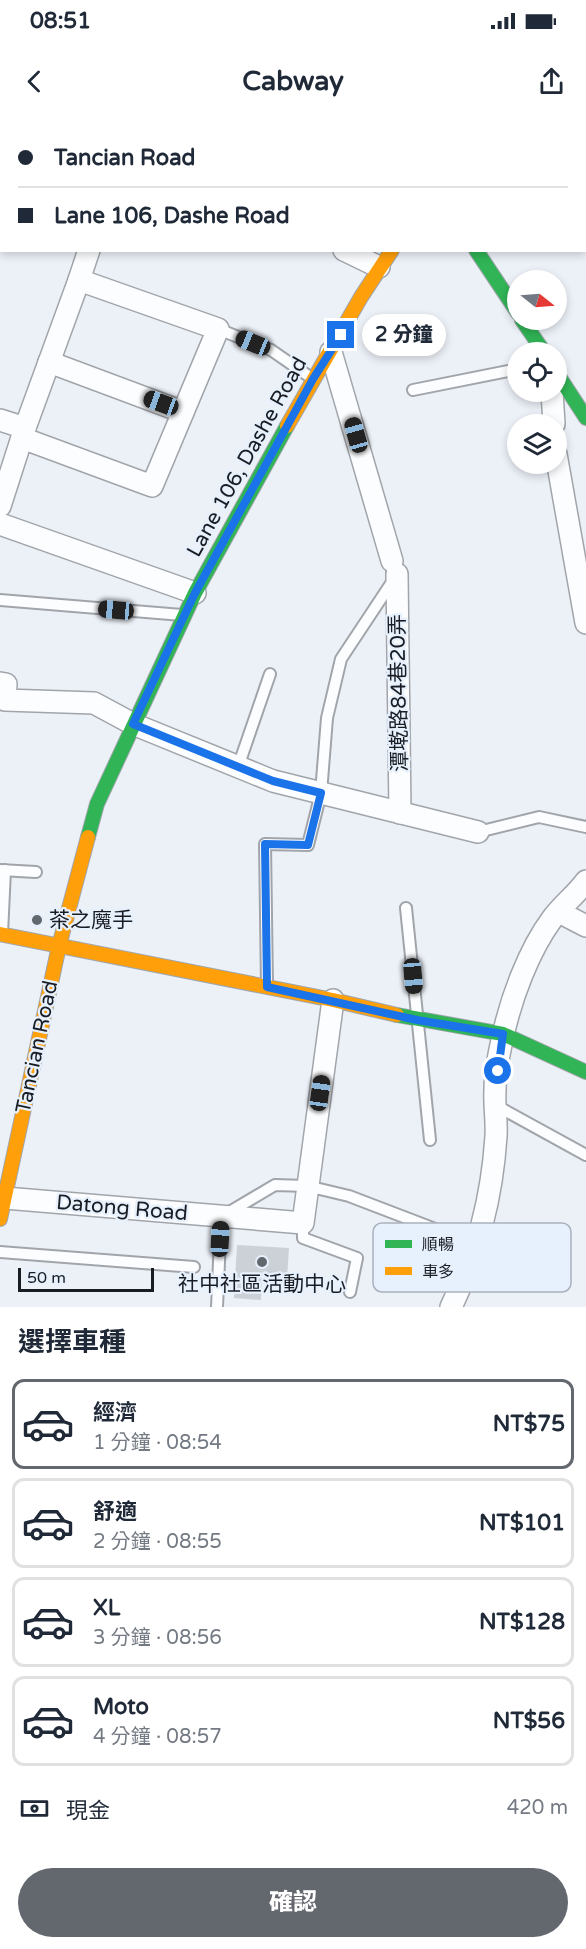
<!DOCTYPE html>
<html lang="zh-TW">
<meta charset="utf-8">
<style>
:root{--surface:#fff;--page:#f2f2f3;--text:#1f2937;--muted:#747a83;--line:#e0e1e3;--accent:#63676e}
body{margin:0;font-family:"Varela Round","Noto Sans TC",sans-serif;background:var(--page);color:var(--text);height:100vh;display:flex;flex-direction:column;font-size:22px;white-space:nowrap}
*{box-sizing:border-box;margin:0}
p{font-size:20px;color:var(--muted)}
.icon{flex:none;width:33px;height:33px;fill:none;stroke:currentColor;stroke-width:2;stroke-linecap:round;stroke-linejoin:round}
.map{position:relative;height:1187px;overflow:hidden}
.sheet{display:flex;flex-direction:column;background:var(--surface);flex:1}
.sheet>*{flex:none}
.banner{position:absolute;left:0px;top:0px;width:586px;height:132px;box-shadow:0 3px 9px #0003;display:grid;align-content:center;height:132px;padding:0 18px;background:var(--surface)}
.needle{width:39px;rotate:107deg}
.tools{position:absolute;left:507px;top:150px;display:grid;gap:12px}
.tools a{display:grid;place-items:center;width:60px;height:60px;border-radius:50%;background:var(--surface);box-shadow:0 3px 9px #0003;font-size:30px}
.scale{position:absolute;left:18px;bottom:15px;width:136px;box-sizing:border-box;padding-left:6px;border:3px solid #191d23;border-top:0;font-size:16px;line-height:21px;white-space:nowrap;color:#191d23;-webkit-text-stroke:4px #e7f0fd;paint-order:stroke}
.end{position:absolute;width:27px;height:27px;margin:-14px;border:8px solid #1a73e8;background:#fff;box-shadow:0 0 0 3px #fff}
.from{border-radius:50%}
.bubble{position:absolute;height:42px;border-radius:21px;background:var(--surface);box-shadow:0 3px 9px #0003;font-size:20px;font-weight:800;line-height:42px;text-align:center}
.car{position:absolute;width:18px;height:36px;margin:-18px -9px;border-radius:8px;box-shadow:0 0 4px 2px #0007;background:linear-gradient(#222 24%,#8ab4d8 0 40%,#222 0 76%,#8ab4d8 0 86%,#222 0)}
.banner b{display:flex;align-items:center;gap:21px;height:57px;font-size:22px}
.banner b+b{border-top:2px solid var(--line)}
.banner i{width:15px;height:15px;background:var(--text)}
ul{padding:0;list-style:none}
li{display:flex;align-items:center;gap:18px;height:90px;margin:0 12px 9px;padding:0 6px;border:3px solid var(--line);border-radius:12px}
li div{flex:1}
li b{display:block;font-size:22px}
li em{font-style:normal;font-weight:800}
li.active{border-color:var(--accent)}
li>.icon{width:54px;height:54px;stroke-width:1.5}
h2{padding:0 18px;font-size:27px;line-height:72px}
.pay{display:flex;align-items:center;gap:15px;height:66px;padding:0 18px;font-size:22px}
.pay p{margin-inline-start:auto}
.cta{display:flex;gap:12px;margin-top:auto;padding:12px 18px}
.cta a{flex:1;height:69px;border-radius:36px;background:var(--accent);color:#fff;font-size:24px;font-weight:800;line-height:69px;text-align:center}
.status{display:flex;justify-content:space-between;align-items:center;height:42px;padding:0 30px;background:var(--surface);direction:ltr}
.status svg{height:16px;fill:currentColor}
header{display:flex;justify-content:space-between;align-items:center;height:78px;padding:0 18px;background:var(--surface);font-size:27px;font-weight:800}
.map>svg:first-child{display:block}
.building{fill:#ccd1d7}
.lines{fill:none;stroke-linecap:round;stroke-linejoin:round}
.lane-casing{stroke:#a1a5ab;stroke-width:14}
.street-casing{stroke:#a1a5ab;stroke-width:24}
.fast-casing{stroke:#a1a5ab;stroke-width:16}
.slow-casing{stroke:#a1a5ab;stroke-width:16}
.lane{stroke:#fcfdfe;stroke-width:10}
.street{stroke:#fcfdfe;stroke-width:21}
.fast{stroke:#30b455;stroke-width:14}
.slow{stroke:#ff9f0a;stroke-width:14}
.route{stroke:#1a73e8;stroke-width:8}
.poi-dot{fill:#63676e;stroke:#e7f0fd;stroke-width:2}
.labels{text-anchor:middle;dominant-baseline:central;stroke-width:4.5;stroke-linejoin:round;paint-order:stroke}
.street-label{font-size:21px;fill:#191d23;stroke:#e7f0fd}
.poi-label{font-size:21px;fill:#191d23;stroke:#e7f0fd;text-anchor:start}
.key{fill:#e7f0fd;stroke:#a9b1bc;stroke-width:1.5}
.key-label{font-size:16px;fill:#191d23}
</style>
<div class="status"><b>08:51</b><svg viewBox="0 0 49 12"><path d="M0 12V9h3v3zM5 12V6h3v6zM10 12V3h3v9zM15 12V0h3v12zM26 1h20v11H26zM47 4h2v5h-2z"/></svg></div>
<header><svg class="icon" aria-label="back" viewBox="0 0 24 24"><path d="M15 5l-7 7 7 7"/></svg>Cabway<svg class="icon" aria-label="share" viewBox="0 0 24 24"><path d="M12 15V3M7 8l5-5 5 5M5 13v7h14v-7"/></svg></header>
<div class="map">
<svg width="586" height="1187" viewBox="0 0 586 1187">
<rect width="100%" height="100%" fill="#ecf1f8"/>
<path class="building" d="M237 1125 289 1128 287 1158 262 1156 261 1180 234 1178Z"/>
<g class="lines">
<g class="lane-casing">
<g id="lane">
<path d="M218 209 271 230 310 257"/>
<path d="M413 270 518 249"/>
<path d="M0 480 182 495"/>
<path d="M238 647 270 554"/>
<path d="M478 712 539 697 586 707"/>
<path d="M0 750 36 752"/>
<path d="M406 788 430 1020"/>
<path d="M2 814 5 750"/>
<path d="M267 866 265 724 308 725 321 673 327 598 341 539 394 459"/>
<path d="M495 985 586 1035"/>
<path d="M303 1103V1118L357 1138 350 1172"/>
<path d="M0 1132 194 1147"/>
<path d="M217 1187 221 1097 275 1065 307 1066 349 1076 477 1125"/>
</g>
</g>
<g class="street-casing">
<g id="street">
<path d="M134 2 135 0"/>
<path d="M0 10H2"/>
<path d="M0 116H2"/>
<path d="M344 130 379 147"/>
<path d="M79 160 89 130"/>
<path d="M331 232 392 441"/>
<path d="M49 242 183 292"/>
<path d="M552 272 554 304"/>
<path d="M0 300 25 308"/>
<path d="M556 334 586 503"/>
<path d="M0 386 25 308 79 160 218 209 152 366 22 318"/>
<path d="M0 404 195 473"/>
<path d="M397 454 400 693"/>
<path d="M0 563 6 564 5 580 94 583 133 604 273 661 478 712"/>
<path d="M559 792 586 806"/>
<path d="M5 1078 303 1103 333 880"/>
<path d="M451 1187C478 1131 492 1078 496 1016 497 1001 494 986 495 970 495 953 499 933 503 916 511 878 529 830 552 799 562 785 576 775 586 761"/>
</g>
</g>
<g class="fast-casing">
<g id="fast">
<path d="M476 130 518 193"/>
<path d="M522 200 544 232"/>
<path d="M556 252 586 298"/>
<path d="M88 717 97 684 195 473 287 306"/>
<path d="M397 895 503 914 586 952"/>
</g>
</g>
<g class="slow-casing">
<g id="slow">
<path d="M393 0 394 2"/>
<path d="M287 306 361 177 392 130"/>
<path d="M0 814 333 880 397 895"/>
<path d="M0 1099 59 826 88 717"/>
</g>
</g>
<use href="#lane" class="lane"/>
<use href="#street" class="street"/>
<use href="#fast" class="fast"/>
<use href="#slow" class="slow"/>
</g>
<g class="lines">
<path class="route" d="M341 215 313 259 195 473 133 604 273 661 321 673 308 725 265 724 267 867 417 900 503 914 498 951"/>
</g>
<g class="poi-dot">
<circle cx="37" cy="800" r="6"/>
<circle cx="262" cy="1142" r="6"/>
</g>
<g class="labels">
<g class="street-label">
<text transform="translate(247 337) rotate(-61)">Lane 106, Dashe Road</text>
<text transform="translate(399 573) rotate(-91)">潭墘路84巷20弄</text>
<text transform="translate(37 927) rotate(-78)">Tancian Road</text>
<text transform="translate(122 1088) rotate(5)">Datong Road</text>
</g>
<g class="poi-label">
<text x="49" y="800">茶之魔手</text>
<text x="262" y="1164" text-anchor="middle">社中社區活動中心</text>
</g>
</g>
<rect x="373" y="1103" width="198" height="69" rx="9" class="key"/>
<rect x="385" y="1120" width="27" height="8" fill="#30b455"/>
<rect x="385" y="1147" width="27" height="8" fill="#ff9f0a"/>
<g class="key-label">
<text x="422" y="1130">順暢</text>
<text x="422" y="1157">車多</text>
</g>
</svg>
<div class="tools">
<a><svg class="needle" viewBox="-14 -14 28 28"><path d="M0-13l5 13h-10z" fill="#e53935"/><path d="M0 13l5-13h-10z" fill="#747a83"/></svg></a>
<a><svg class="icon" aria-label="locate" viewBox="0 0 24 24"><circle cx="12" cy="12" r="6"/><path d="M12 2v4M12 18v4M2 12h4M18 12h4"/></svg></a>
<a><svg class="icon" aria-label="layers" viewBox="0 0 24 24"><path d="M12 4l9 5-9 5-9-5zM3 14l9 5 9-5"/></svg></a>
</div>
<div class="scale">50 m</div>
<i class="end from" style="left:498px;top:951px"></i>
<i class="end" style="left:341px;top:215px"></i>
<div class="bubble" style="left:362px;top:194px;width:84px">2 分鐘</div>
<i class="car" style="left:253px;top:223px;rotate:292deg"></i>
<i class="car" style="left:161px;top:283px;rotate:290deg"></i>
<i class="car" style="left:356px;top:315px;rotate:344deg"></i>
<i class="car" style="left:116px;top:490px;rotate:275deg"></i>
<i class="car" style="left:413px;top:856px;rotate:175deg"></i>
<i class="car" style="left:320px;top:973px;rotate:8deg"></i>
<i class="car" style="left:220px;top:1119px;rotate:3deg"></i>
<div class="banner">
<b><i class="from"></i>Tancian Road</b>
<b><i></i>Lane 106, Dashe Road</b>
</div>
</div>
<section class="sheet">
<h2>選擇車種</h2>
<ul>
<li class="active"><svg class="icon" aria-label="car" viewBox="0 0 24 24"><path d="M5 17H2v-5l4-1 3-4h7l3 4 3 1v5h-3M9 17h6M6 11h13"/><circle cx="7" cy="17" r="2"/><circle cx="17" cy="17" r="2"/></svg><div><b>經濟</b><p>1 分鐘 · 08:54</p></div><em>NT$75</em></li>
<li><svg class="icon" aria-label="car" viewBox="0 0 24 24"><path d="M5 17H2v-5l4-1 3-4h7l3 4 3 1v5h-3M9 17h6M6 11h13"/><circle cx="7" cy="17" r="2"/><circle cx="17" cy="17" r="2"/></svg><div><b>舒適</b><p>2 分鐘 · 08:55</p></div><em>NT$101</em></li>
<li><svg class="icon" aria-label="car" viewBox="0 0 24 24"><path d="M5 17H2v-5l4-1 3-4h7l3 4 3 1v5h-3M9 17h6M6 11h13"/><circle cx="7" cy="17" r="2"/><circle cx="17" cy="17" r="2"/></svg><div><b>XL</b><p>3 分鐘 · 08:56</p></div><em>NT$128</em></li>
<li><svg class="icon" aria-label="car" viewBox="0 0 24 24"><path d="M5 17H2v-5l4-1 3-4h7l3 4 3 1v5h-3M9 17h6M6 11h13"/><circle cx="7" cy="17" r="2"/><circle cx="17" cy="17" r="2"/></svg><div><b>Moto</b><p>4 分鐘 · 08:57</p></div><em>NT$56</em></li>
</ul>
<div class="pay"><svg class="icon" aria-label="cash" viewBox="0 0 24 24"><path d="M3 7h18v10H3z"/><circle cx="12" cy="12" r="2"/></svg>現金<p>420 m</p></div>
<div class="cta"><a>確認</a></div>
</section>
